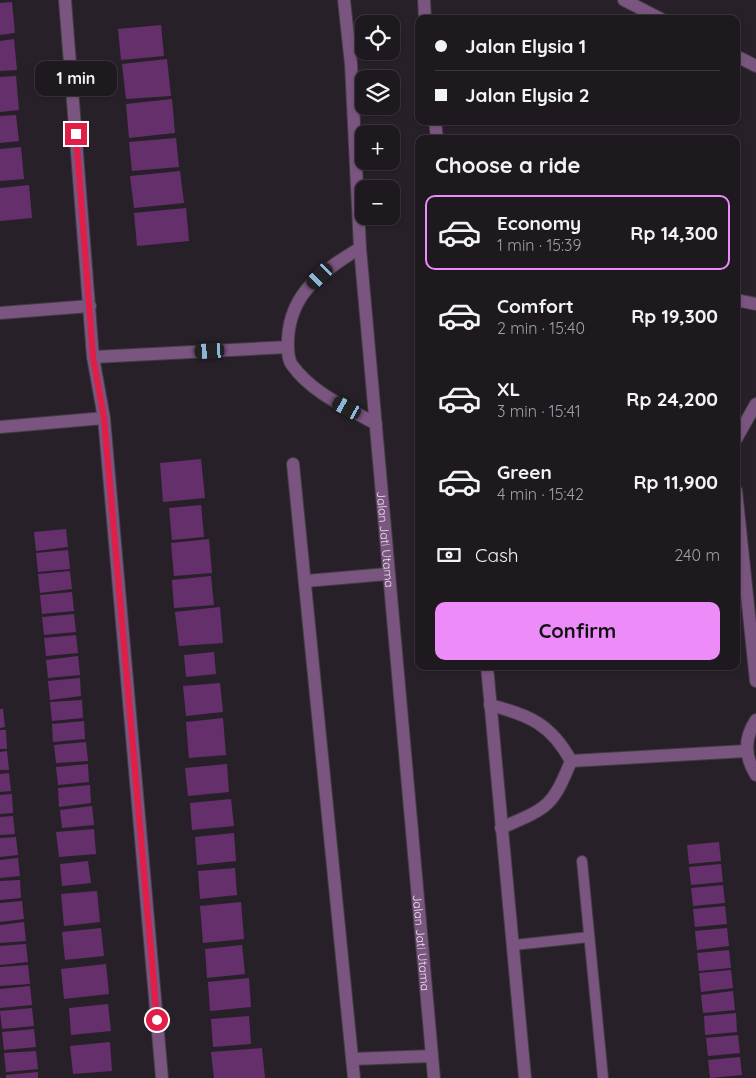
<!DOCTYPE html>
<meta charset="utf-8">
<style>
:root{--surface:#1e181f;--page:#262128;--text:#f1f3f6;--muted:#a1a0a4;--line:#3c373d;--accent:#ed8cf9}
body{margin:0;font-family:Quicksand,sans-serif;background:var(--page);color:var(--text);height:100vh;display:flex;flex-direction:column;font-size:19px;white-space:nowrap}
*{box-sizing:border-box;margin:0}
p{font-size:16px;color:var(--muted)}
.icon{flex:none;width:28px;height:28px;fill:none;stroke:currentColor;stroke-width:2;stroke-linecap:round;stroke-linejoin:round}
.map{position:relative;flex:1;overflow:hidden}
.drawer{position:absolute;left:415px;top:135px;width:325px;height:535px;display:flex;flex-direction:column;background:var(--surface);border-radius:10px;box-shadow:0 1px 4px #0004,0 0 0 1px var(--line)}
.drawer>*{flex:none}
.top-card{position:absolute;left:415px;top:15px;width:325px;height:110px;border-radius:10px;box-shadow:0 1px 4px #0004,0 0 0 1px var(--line);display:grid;align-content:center;height:110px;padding:0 20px;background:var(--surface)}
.tools{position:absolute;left:355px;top:15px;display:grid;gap:10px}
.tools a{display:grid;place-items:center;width:45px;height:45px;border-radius:10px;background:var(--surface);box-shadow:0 1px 4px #0004,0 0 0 1px var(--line);font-size:25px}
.end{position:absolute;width:22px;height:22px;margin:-11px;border:6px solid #e11d48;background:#fff;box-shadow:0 0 0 2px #fff}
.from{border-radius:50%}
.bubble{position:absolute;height:35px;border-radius:10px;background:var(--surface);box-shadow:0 1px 4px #0004,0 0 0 1px var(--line);font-size:16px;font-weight:700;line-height:35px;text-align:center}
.car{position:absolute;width:15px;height:30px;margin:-15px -8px;border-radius:6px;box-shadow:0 0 4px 1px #0007;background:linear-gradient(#222 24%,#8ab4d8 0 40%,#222 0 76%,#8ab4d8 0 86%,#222 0)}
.top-card b{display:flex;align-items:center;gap:18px;height:48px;font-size:19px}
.top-card b+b{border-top:1px solid var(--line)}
.top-card i{width:12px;height:12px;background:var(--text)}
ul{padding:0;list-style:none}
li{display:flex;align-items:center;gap:15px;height:75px;margin:0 10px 8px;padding:0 10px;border:2px solid transparent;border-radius:10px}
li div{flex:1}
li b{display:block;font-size:19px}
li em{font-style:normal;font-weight:700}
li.current{border-color:var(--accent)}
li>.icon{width:45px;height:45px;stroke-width:1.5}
h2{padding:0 20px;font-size:22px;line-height:60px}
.pay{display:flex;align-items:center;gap:12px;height:55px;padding:0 20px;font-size:19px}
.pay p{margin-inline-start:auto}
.button{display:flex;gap:10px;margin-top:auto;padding:10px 20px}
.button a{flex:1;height:58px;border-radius:10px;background:var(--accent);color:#111;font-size:20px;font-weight:700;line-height:58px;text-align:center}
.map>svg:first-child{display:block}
.building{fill:#652f6c}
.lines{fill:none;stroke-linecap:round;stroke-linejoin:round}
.lane-casing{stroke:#433c44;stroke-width:12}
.street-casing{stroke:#433c44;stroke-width:14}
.lane{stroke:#7a557f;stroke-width:10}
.street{stroke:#7a557f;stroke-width:12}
.route{stroke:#e11d48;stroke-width:6}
.labels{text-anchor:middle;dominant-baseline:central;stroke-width:4.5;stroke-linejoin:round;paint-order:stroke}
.street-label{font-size:12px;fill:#ebe5eb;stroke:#0f0b0f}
</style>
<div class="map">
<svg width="756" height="1078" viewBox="0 0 756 1078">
<rect width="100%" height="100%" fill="#282029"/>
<g class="building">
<path d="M12 2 15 33 0 35V3Z"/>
<path d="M161 25 164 56 121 60 118 29Z"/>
<path d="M14 39 17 70 0 71V41Z"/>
<path d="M167 59 171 96 126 99 122 64Z"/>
<path d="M16 76 19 110 0 112V77Z"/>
<path d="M172 99 175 133 129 138 126 104Z"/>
<path d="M16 115 19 141 0 143V116Z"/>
<path d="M176 138 179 167 132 171 129 142Z"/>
<path d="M21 147 24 179 0 181V149Z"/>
<path d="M180 171 184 203 134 208 130 176Z"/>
<path d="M29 185 32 218 0 221V188Z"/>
<path d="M186 208 189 241 137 246 134 213Z"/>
<path d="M201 459 205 498 163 502 160 463Z"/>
<path d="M201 505 204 537 172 540 169 508Z"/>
<path d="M66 529 68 547 36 551 34 532Z"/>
<path d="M209 539 212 573 174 576 171 543Z"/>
<path d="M68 550 70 569 38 572 36 553Z"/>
<path d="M70 571 72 589 40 593 38 574Z"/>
<path d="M211 576 214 605 174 608 172 580Z"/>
<path d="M72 592 74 611 42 614 40 595Z"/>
<path d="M220 607 223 643 179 646 175 612Z"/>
<path d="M74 614 76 632 44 635 42 617Z"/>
<path d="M76 635 78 653 46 656 44 638Z"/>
<path d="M214 652 216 674 186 677 184 655Z"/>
<path d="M78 656 80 675 48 678 46 660Z"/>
<path d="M80 678 81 696 50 700 48 681Z"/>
<path d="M220 683 223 712 186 716 183 686Z"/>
<path d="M82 700 83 718 52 721 50 702Z"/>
<path d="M0 709H3L5 727 0 728Z"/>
<path d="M223 718 226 755 189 758 186 722Z"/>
<path d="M84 721 85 739 53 742 52 724Z"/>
<path d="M0 730H6L7 749H0Z"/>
<path d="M86 742 88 761 56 763 54 745Z"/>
<path d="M7 751 9 770H0V752Z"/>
<path d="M88 764 89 782 58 785 56 767Z"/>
<path d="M227 764 229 792 188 796 185 768Z"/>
<path d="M9 773 11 791 0 792V774Z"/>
<path d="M90 785 91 803 59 807 58 788Z"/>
<path d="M12 794 13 813 0 814V795Z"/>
<path d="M231 799 234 826 192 830 190 803Z"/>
<path d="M92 806 94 825 62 828 60 810Z"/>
<path d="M13 816 15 834 0 835V817Z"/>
<path d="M94 829 96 854 59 857 56 832Z"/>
<path d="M234 833 236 861 197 865 195 837Z"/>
<path d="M16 837 18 855 0 857V838Z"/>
<path d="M719 842 721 861 689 864 687 845Z"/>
<path d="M18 858 20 876 0 878V860Z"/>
<path d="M88 861 91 883 62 886 60 864Z"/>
<path d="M721 864 723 882 691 885 689 867Z"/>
<path d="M235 868 237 895 200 899 198 871Z"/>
<path d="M20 880 21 898 0 900V881Z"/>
<path d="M723 885 725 903 693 906 691 888Z"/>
<path d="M97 891 100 922 64 926 61 894Z"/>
<path d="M22 901 24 919 0 922V903Z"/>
<path d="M241 902 244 939 203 943 200 906Z"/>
<path d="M725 906 727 924 695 927 693 909Z"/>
<path d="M24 922 26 941 0 943V925Z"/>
<path d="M101 928 104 956 65 960 62 932Z"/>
<path d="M727 928 729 946 697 950 695 931Z"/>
<path d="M26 944 28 962 0 965V946Z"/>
<path d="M242 945 245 974 207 978 205 949Z"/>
<path d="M729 950 731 968 699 971 697 953Z"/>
<path d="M106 964 109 994 64 999 61 969Z"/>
<path d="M28 965 30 984 0 986V967Z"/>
<path d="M731 970 733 988 701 992 699 973Z"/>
<path d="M249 978 251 1007 210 1011 208 982Z"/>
<path d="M30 986 32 1005 0 1008V989Z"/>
<path d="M733 991 735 1010 703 1013 701 995Z"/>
<path d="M108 1004 111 1031 71 1035 69 1008Z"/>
<path d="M32 1008 34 1026 2 1029 0 1011Z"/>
<path d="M736 1013 737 1032 705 1035 704 1016Z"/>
<path d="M249 1016 251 1044 213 1047 211 1019Z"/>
<path d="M34 1029 36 1047 4 1050 2 1032Z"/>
<path d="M738 1035 740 1053 708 1056 706 1038Z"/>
<path d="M110 1042 112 1071 73 1074 70 1046Z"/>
<path d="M262 1048 265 1078H214L211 1052Z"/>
<path d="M36 1051 38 1069 6 1072 4 1053Z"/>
<path d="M740 1057 742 1075 710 1078 708 1060Z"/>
<path d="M38 1072V1078H6V1075Z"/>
</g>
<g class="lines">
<g class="lane-casing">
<g id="lane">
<path d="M582 861 603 1078"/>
<path d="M514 945 589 937"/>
</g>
</g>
<g class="street-casing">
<g id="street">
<path d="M65 0 93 357 104 418 162 1078"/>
<path id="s1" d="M344 0 351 64 360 248 434 1078"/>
<path d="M424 0 425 19"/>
<path d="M624 0 661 19"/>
<path d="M736 56 756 66"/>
<path d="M435 121 437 139"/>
<path d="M360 248C324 270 290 292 288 339 288 347 287 358 292 365 312 393 346 407 376 424"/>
<path d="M736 300 756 304"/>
<path d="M0 313 90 306"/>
<path d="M93 357 288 347"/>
<path d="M0 427 104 418"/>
<path d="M736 439 756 404"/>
<path d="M293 464 354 1078"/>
<path d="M736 491 756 681"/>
<path d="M306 581 387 574"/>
<path d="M487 666 525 1078"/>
<path d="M490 705C529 715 551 724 571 761"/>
<path d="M756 720C744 738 744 756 756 775"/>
<path d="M571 761 746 751"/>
<path d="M501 828C547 808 552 808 571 761"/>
<path d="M352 1059 432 1056"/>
</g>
</g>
<use href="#lane" class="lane"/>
<use href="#street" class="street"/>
</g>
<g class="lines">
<path class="route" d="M76 134 93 357 104 418 157 1020"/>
</g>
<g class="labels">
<g class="street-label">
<text stroke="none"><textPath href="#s1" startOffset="541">Jalan Jati Utama</textPath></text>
<text stroke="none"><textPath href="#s1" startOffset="946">Jalan Jati Utama</textPath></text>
</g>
</g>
</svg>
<div class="tools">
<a><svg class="icon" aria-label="locate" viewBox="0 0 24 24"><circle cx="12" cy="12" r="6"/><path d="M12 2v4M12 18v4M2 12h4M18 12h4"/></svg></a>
<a><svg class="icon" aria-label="layers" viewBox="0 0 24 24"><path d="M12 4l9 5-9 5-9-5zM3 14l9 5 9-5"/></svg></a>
<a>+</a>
<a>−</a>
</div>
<i class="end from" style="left:157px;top:1020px"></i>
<i class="end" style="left:76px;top:134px"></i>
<div class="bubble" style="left:35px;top:61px;width:82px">1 min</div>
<i class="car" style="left:320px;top:276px;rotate:225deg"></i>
<i class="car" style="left:210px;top:351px;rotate:267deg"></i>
<i class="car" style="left:347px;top:408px;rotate:299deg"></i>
<div class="top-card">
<b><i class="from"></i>Jalan Elysia 1</b>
<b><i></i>Jalan Elysia 2</b>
</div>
<section class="drawer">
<h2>Choose a ride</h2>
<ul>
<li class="current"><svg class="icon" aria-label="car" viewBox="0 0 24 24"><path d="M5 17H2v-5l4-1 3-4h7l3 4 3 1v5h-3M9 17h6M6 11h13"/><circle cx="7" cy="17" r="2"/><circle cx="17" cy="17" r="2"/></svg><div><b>Economy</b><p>1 min · 15:39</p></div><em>Rp 14,300</em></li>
<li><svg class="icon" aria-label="car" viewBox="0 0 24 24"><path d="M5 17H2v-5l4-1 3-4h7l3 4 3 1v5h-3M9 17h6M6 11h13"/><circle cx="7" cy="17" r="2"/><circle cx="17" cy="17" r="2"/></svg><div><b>Comfort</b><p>2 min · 15:40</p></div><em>Rp 19,300</em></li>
<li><svg class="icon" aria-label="car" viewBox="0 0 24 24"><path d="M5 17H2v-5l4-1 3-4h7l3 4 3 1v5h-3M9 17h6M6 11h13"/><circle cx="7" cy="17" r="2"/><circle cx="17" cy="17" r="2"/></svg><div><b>XL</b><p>3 min · 15:41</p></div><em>Rp 24,200</em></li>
<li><svg class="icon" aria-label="car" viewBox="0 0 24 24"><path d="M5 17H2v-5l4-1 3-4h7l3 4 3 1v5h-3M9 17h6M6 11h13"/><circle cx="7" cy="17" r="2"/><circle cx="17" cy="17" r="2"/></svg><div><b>Green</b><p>4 min · 15:42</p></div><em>Rp 11,900</em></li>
</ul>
<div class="pay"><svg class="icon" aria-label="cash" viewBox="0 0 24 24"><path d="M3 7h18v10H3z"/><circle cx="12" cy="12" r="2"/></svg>Cash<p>240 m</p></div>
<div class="button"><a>Confirm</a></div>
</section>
</div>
